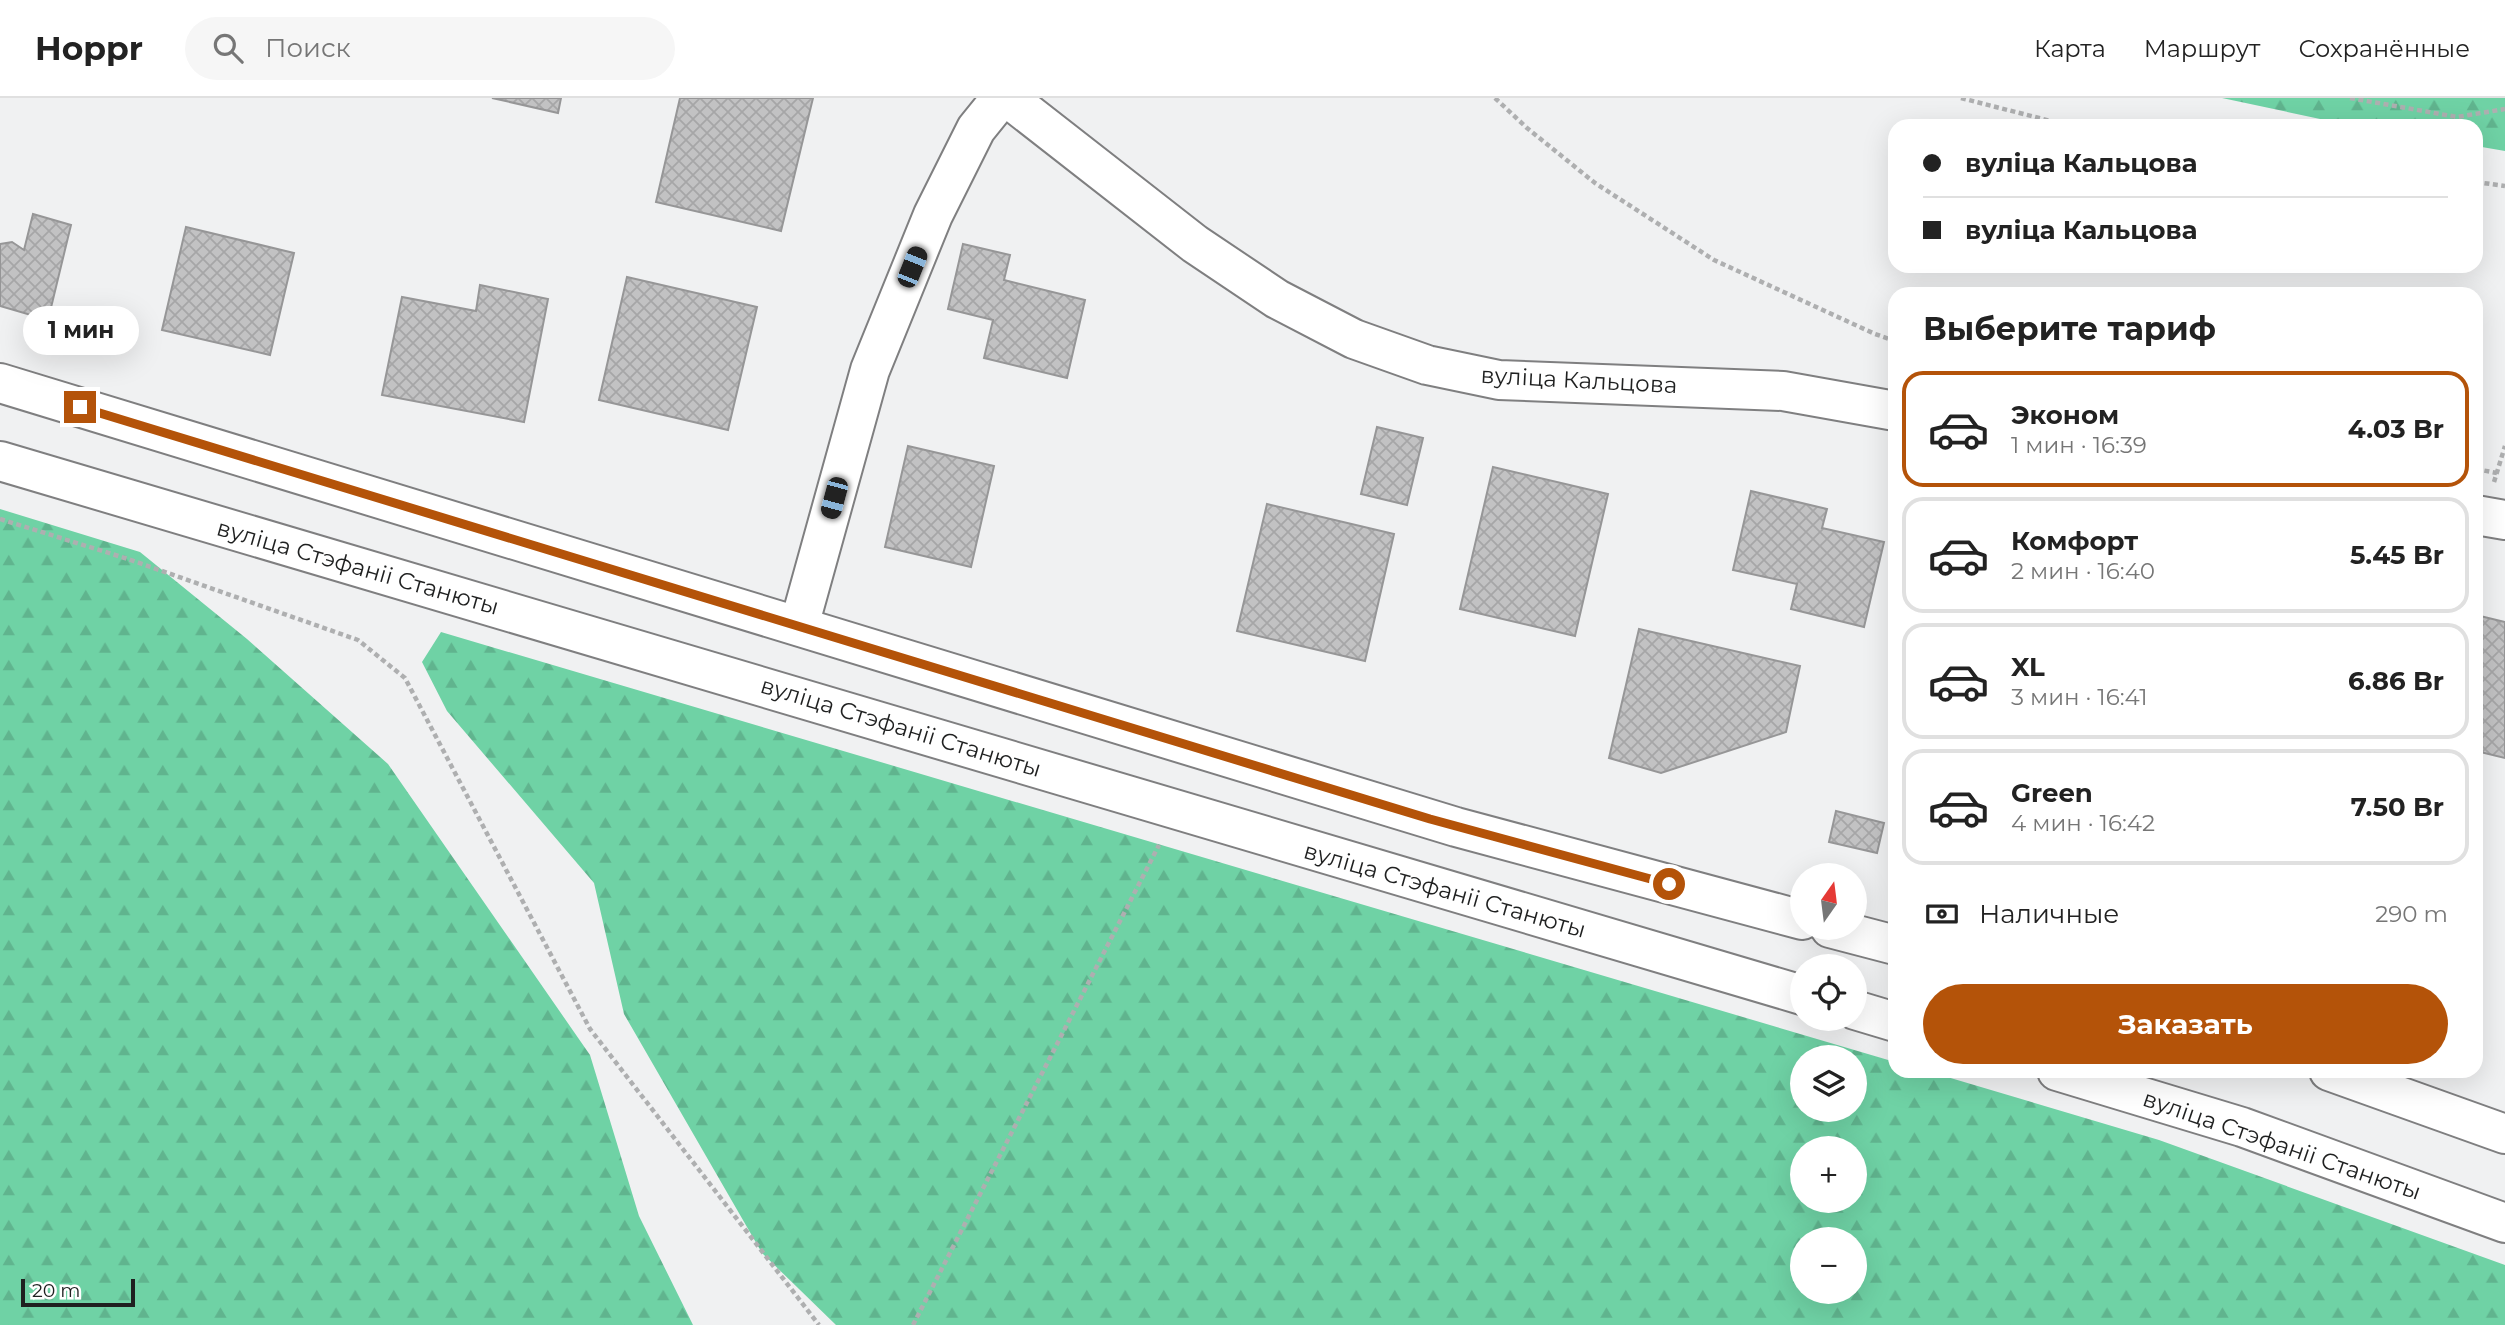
<!DOCTYPE html>
<html lang="ru">
<meta charset="utf-8">
<style>
:root{--surface:#fff;--page:#f6f6f6;--text:#222;--muted:#767676;--line:#e0e0e0;--accent:#b45309}
body{margin:0;font-family:Montserrat,sans-serif;background:var(--page);color:var(--text);height:100vh;display:flex;flex-direction:column;font-size:26px;white-space:nowrap}
*{box-sizing:border-box;margin:0}
p{font-size:23px;color:var(--muted)}
.icon{flex:none;width:38px;height:38px;fill:none;stroke:currentColor;stroke-width:2;stroke-linecap:round;stroke-linejoin:round}
.map{position:relative;flex:1;overflow:hidden}
.side{position:absolute;left:1888px;top:189px;width:595px;height:791px;display:flex;flex-direction:column;background:var(--surface);border-radius:21px;box-shadow:0 7px 28px #0002}
.side>*{flex:none}
.hud{position:absolute;left:1888px;top:21px;width:595px;height:154px;border-radius:21px;box-shadow:0 7px 28px #0002;display:grid;align-content:center;height:154px;padding:0 35px;background:var(--surface)}
.needle{width:46px;rotate:14deg}
.fabs{position:absolute;left:1790px;top:765px;display:grid;gap:14px}
.fabs a{display:grid;place-items:center;width:77px;height:77px;border-radius:50%;background:var(--surface);box-shadow:0 7px 28px #0002;font-size:35px}
.scale{position:absolute;left:21px;bottom:18px;width:114px;box-sizing:border-box;padding-left:7px;border:4px solid #1f2020;border-top:0;font-size:19px;line-height:24px;white-space:nowrap;color:#1f2020;-webkit-text-stroke:5px #fff;paint-order:stroke}
.end{position:absolute;width:32px;height:32px;margin:-16px;border:9px solid #b45309;background:#fff;box-shadow:0 0 0 4px #fff}
.from{border-radius:50%}
.bubble{position:absolute;height:49px;border-radius:24px;background:var(--surface);box-shadow:0 7px 28px #0002;font-size:23px;font-weight:700;line-height:49px;text-align:center}
.car{position:absolute;width:21px;height:42px;margin:-21px -10px;border-radius:9px;box-shadow:0 0 5px 2px #0007;background:linear-gradient(#222 24%,#8ab4d8 0 40%,#222 0 76%,#8ab4d8 0 86%,#222 0)}
.hud b{display:flex;align-items:center;gap:24px;height:66px;font-size:26px}
.hud b+b{border-top:2px solid var(--line)}
.hud i{width:18px;height:18px;background:var(--text)}
ul{padding:0;list-style:none}
li{display:flex;align-items:center;gap:21px;height:116px;margin:0 14px 10px;padding:0 21px;border:4px solid var(--line);border-radius:21px}
li div{flex:1}
li b{display:block;font-size:26px}
li em{font-style:normal;font-weight:700}
li.selected{border-color:var(--accent)}
li>.icon{width:63px;height:63px;stroke-width:1.5}
h2{padding:0 35px;font-size:32px;line-height:84px}
.pay{display:flex;align-items:center;gap:18px;height:77px;padding:0 35px;font-size:26px}
.pay p{margin-inline-start:auto}
.cta{display:flex;gap:14px;margin-top:auto;padding:14px 35px}
.cta a{flex:1;height:80px;border-radius:42px;background:var(--accent);color:#fff;font-size:28px;font-weight:700;line-height:80px;text-align:center}
header{display:flex;align-items:center;gap:42px;box-sizing:border-box;height:98px;padding:0 35px;background:var(--surface);border-bottom:2px solid var(--line)}
header strong{font-size:33px}
nav{display:flex;gap:38px;margin-inline-start:auto;font-size:24px}
.search{width:490px;height:63px;background:var(--page);display:flex;align-items:center;gap:18px;box-sizing:border-box;padding:0 24px;border-radius:38px;color:var(--muted);font-size:26px}
.map>svg:first-child{display:block}
.forest{fill:url(#forest-firs);fill-rule:evenodd}
.building{fill:url(#building-cross-hatch);stroke:#969697;stroke-width:2}
.lines{fill:none;stroke-linecap:round;stroke-linejoin:round}
.minor-casing{stroke:#7f7f80;stroke-width:42}
.path{stroke:#aeafb0;stroke-width:4.5;stroke-dasharray:5 3.5;stroke-linecap:butt}
.minor{stroke:#fff;stroke-width:38}
.route{stroke:#b45309;stroke-width:9}
.labels{text-anchor:middle;dominant-baseline:central;stroke-width:5;stroke-linejoin:round;paint-order:stroke}
.street-label{font-size:23px;fill:#1f2020;stroke:#fff}
</style>
<header>
<strong>Hoppr</strong>
<div class="search"><svg class="icon" aria-label="search" viewBox="0 0 24 24"><circle cx="10" cy="10" r="6"/><path d="M15 15l6 6"/></svg>Поиск</div>
<nav><a>Карта</a><a>Маршрут</a><a>Сохранённые</a></nav>
</header>
<div class="map">
<svg width="2505" height="1227" viewBox="0 0 2505 1227">
<defs>
<pattern id="forest-firs" width="22" height="20" patternUnits="userSpaceOnUse" patternTransform="scale(1.75)"><rect width="22" height="20" fill="#6fd2a5"/><path d="M5 1l3.5 6h-7zM16 11l3.5 6h-7z" fill="#60b48e"/></pattern>
<pattern id="building-cross-hatch" width="8" height="8" patternUnits="userSpaceOnUse" patternTransform="scale(1.75)"><rect width="8" height="8" fill="#c2c2c3"/><path d="M0 0l8 8M0 8l8-8" fill="none" stroke="#a6a6a7"/></pattern>
</defs>
<rect width="100%" height="100%" fill="#f0f1f2"/>
<g class="forest">
<path d="M2222 0H2505V53L2476 48V28H2353Z"/>
<path d="M0 411 140 454 247 541 388 666 590 957 639 1118 693 1227H0Z"/>
<path d="M441 534 1895 964V973H1927L2159 1042 2505 1167V1227H836L762 1155 624 916 594 785 447 613 422 564ZM1802 959H1855V1012H1802ZM1802 1050H1855V1102H1802ZM1802 1141H1855V1194H1802Z"/>
</g>
<g class="building">
<path d="M492 0H561L558 15Z"/>
<path d="M680 0H813L781 133 656 104Z"/>
<path d="M33 116 71 127 48 222 0 208V146L12 144 24 152Z"/>
<path d="M186 129 294 155 270 257 162 232Z"/>
<path d="M963 146 1010 157 1004 182 1085 202 1067 280 984 260 993 222 948 211Z"/>
<path d="M627 179 757 209 728 332 599 302Z"/>
<path d="M480 187 548 201 524 324 382 297 402 199 476 213Z"/>
<path d="M1377 329 1423 340 1407 407 1361 396Z"/>
<path d="M908 348 994 368 971 469 885 449Z"/>
<path d="M1493 369 1608 396 1575 538 1460 511Z"/>
<path d="M1751 393 1827 411 1822 430 1884 444 1864 529 1791 511 1797 486 1733 472Z"/>
<path d="M1267 406 1394 436 1365 563 1237 533Z"/>
<path d="M2476 517 2505 524V660L2476 653Z"/>
<path d="M1639 531 1800 568 1786 634 1661 675 1609 660Z"/>
<path d="M1836 713 1884 725 1877 755 1829 744Z"/>
</g>
<g class="lines">
<g class="minor-casing">
<g id="minor">
<path d="M1008 0 1195 146 1277 201 1354 241 1427 267 1499 282 1783 293 1895 313"/>
<path d="M0 285 1456 729 1802 822"/>
<path d="M0 363 1802 897"/>
<path d="M2476 417 2505 422"/>
<path d="M799 528 870 272 933 117 976 31 1001 0"/>
<path d="M1830 830 1895 847"/>
<path d="M1855 912 1895 924"/>
<path d="M2057 973 2242 1029 2505 1125"/>
<path d="M2329 973 2505 1036"/>
</g>
</g>
<g class="path">
<path d="M1495 0 1527 30 1595 85 1714 162 1875 236 1895 243"/>
<path d="M1961 0 2070 28"/>
<path d="M2350 0 2457 19 2505 11"/>
<path d="M2476 84 2505 88"/>
<path d="M2476 371 2497 375"/>
<path d="M2494 384 2505 348"/>
<path d="M0 421 128 461 358 542 405 580 590 931 819 1227"/>
<path d="M913 1227 1159 747"/>
</g>
<use href="#minor" class="minor"/>
</g>
<g class="lines">
<path class="route" d="M80 309 1430 721 1669 786"/>
</g>
<g class="labels">
<g class="street-label">
<text transform="translate(1579 282) rotate(3)">вуліца Кальцова</text>
<text transform="translate(358 469) rotate(16)">вуліца Стэфаніі Станюты</text>
<text transform="translate(901 629) rotate(17)">вуліца Стэфаніі Станюты</text>
<text transform="translate(1445 792) rotate(16)">вуліца Стэфаніі Станюты</text>
<text transform="translate(2282 1047) rotate(19)">вуліца Стэфаніі Станюты</text>
</g>
</g>
</svg>
<div class="fabs">
<a><svg class="needle" viewBox="-14 -14 28 28"><path d="M0-13l5 13h-10z" fill="#e53935"/><path d="M0 13l5-13h-10z" fill="#767676"/></svg></a>
<a><svg class="icon" aria-label="locate" viewBox="0 0 24 24"><circle cx="12" cy="12" r="6"/><path d="M12 2v4M12 18v4M2 12h4M18 12h4"/></svg></a>
<a><svg class="icon" aria-label="layers" viewBox="0 0 24 24"><path d="M12 4l9 5-9 5-9-5zM3 14l9 5 9-5"/></svg></a>
<a>+</a>
<a>−</a>
</div>
<div class="scale">20 m</div>
<i class="end from" style="left:1669px;top:786px"></i>
<i class="end" style="left:80px;top:309px"></i>
<div class="bubble" style="left:23px;top:208px;width:116px">1 мин</div>
<i class="car" style="left:912px;top:169px;rotate:22deg"></i>
<i class="car" style="left:834px;top:400px;rotate:195deg"></i>
<div class="hud">
<b><i class="from"></i>вуліца Кальцова</b>
<b><i></i>вуліца Кальцова</b>
</div>
<section class="side">
<h2>Выберите тариф</h2>
<ul>
<li class="selected"><svg class="icon" aria-label="car" viewBox="0 0 24 24"><path d="M5 17H2v-5l4-1 3-4h7l3 4 3 1v5h-3M9 17h6M6 11h13"/><circle cx="7" cy="17" r="2"/><circle cx="17" cy="17" r="2"/></svg><div><b>Эконом</b><p>1 мин · 16:39</p></div><em>4.03 Br</em></li>
<li><svg class="icon" aria-label="car" viewBox="0 0 24 24"><path d="M5 17H2v-5l4-1 3-4h7l3 4 3 1v5h-3M9 17h6M6 11h13"/><circle cx="7" cy="17" r="2"/><circle cx="17" cy="17" r="2"/></svg><div><b>Комфорт</b><p>2 мин · 16:40</p></div><em>5.45 Br</em></li>
<li><svg class="icon" aria-label="car" viewBox="0 0 24 24"><path d="M5 17H2v-5l4-1 3-4h7l3 4 3 1v5h-3M9 17h6M6 11h13"/><circle cx="7" cy="17" r="2"/><circle cx="17" cy="17" r="2"/></svg><div><b>XL</b><p>3 мин · 16:41</p></div><em>6.86 Br</em></li>
<li><svg class="icon" aria-label="car" viewBox="0 0 24 24"><path d="M5 17H2v-5l4-1 3-4h7l3 4 3 1v5h-3M9 17h6M6 11h13"/><circle cx="7" cy="17" r="2"/><circle cx="17" cy="17" r="2"/></svg><div><b>Green</b><p>4 мин · 16:42</p></div><em>7.50 Br</em></li>
</ul>
<div class="pay"><svg class="icon" aria-label="cash" viewBox="0 0 24 24"><path d="M3 7h18v10H3z"/><circle cx="12" cy="12" r="2"/></svg>Наличные<p>290 m</p></div>
<div class="cta"><a>Заказать</a></div>
</section>
</div>
